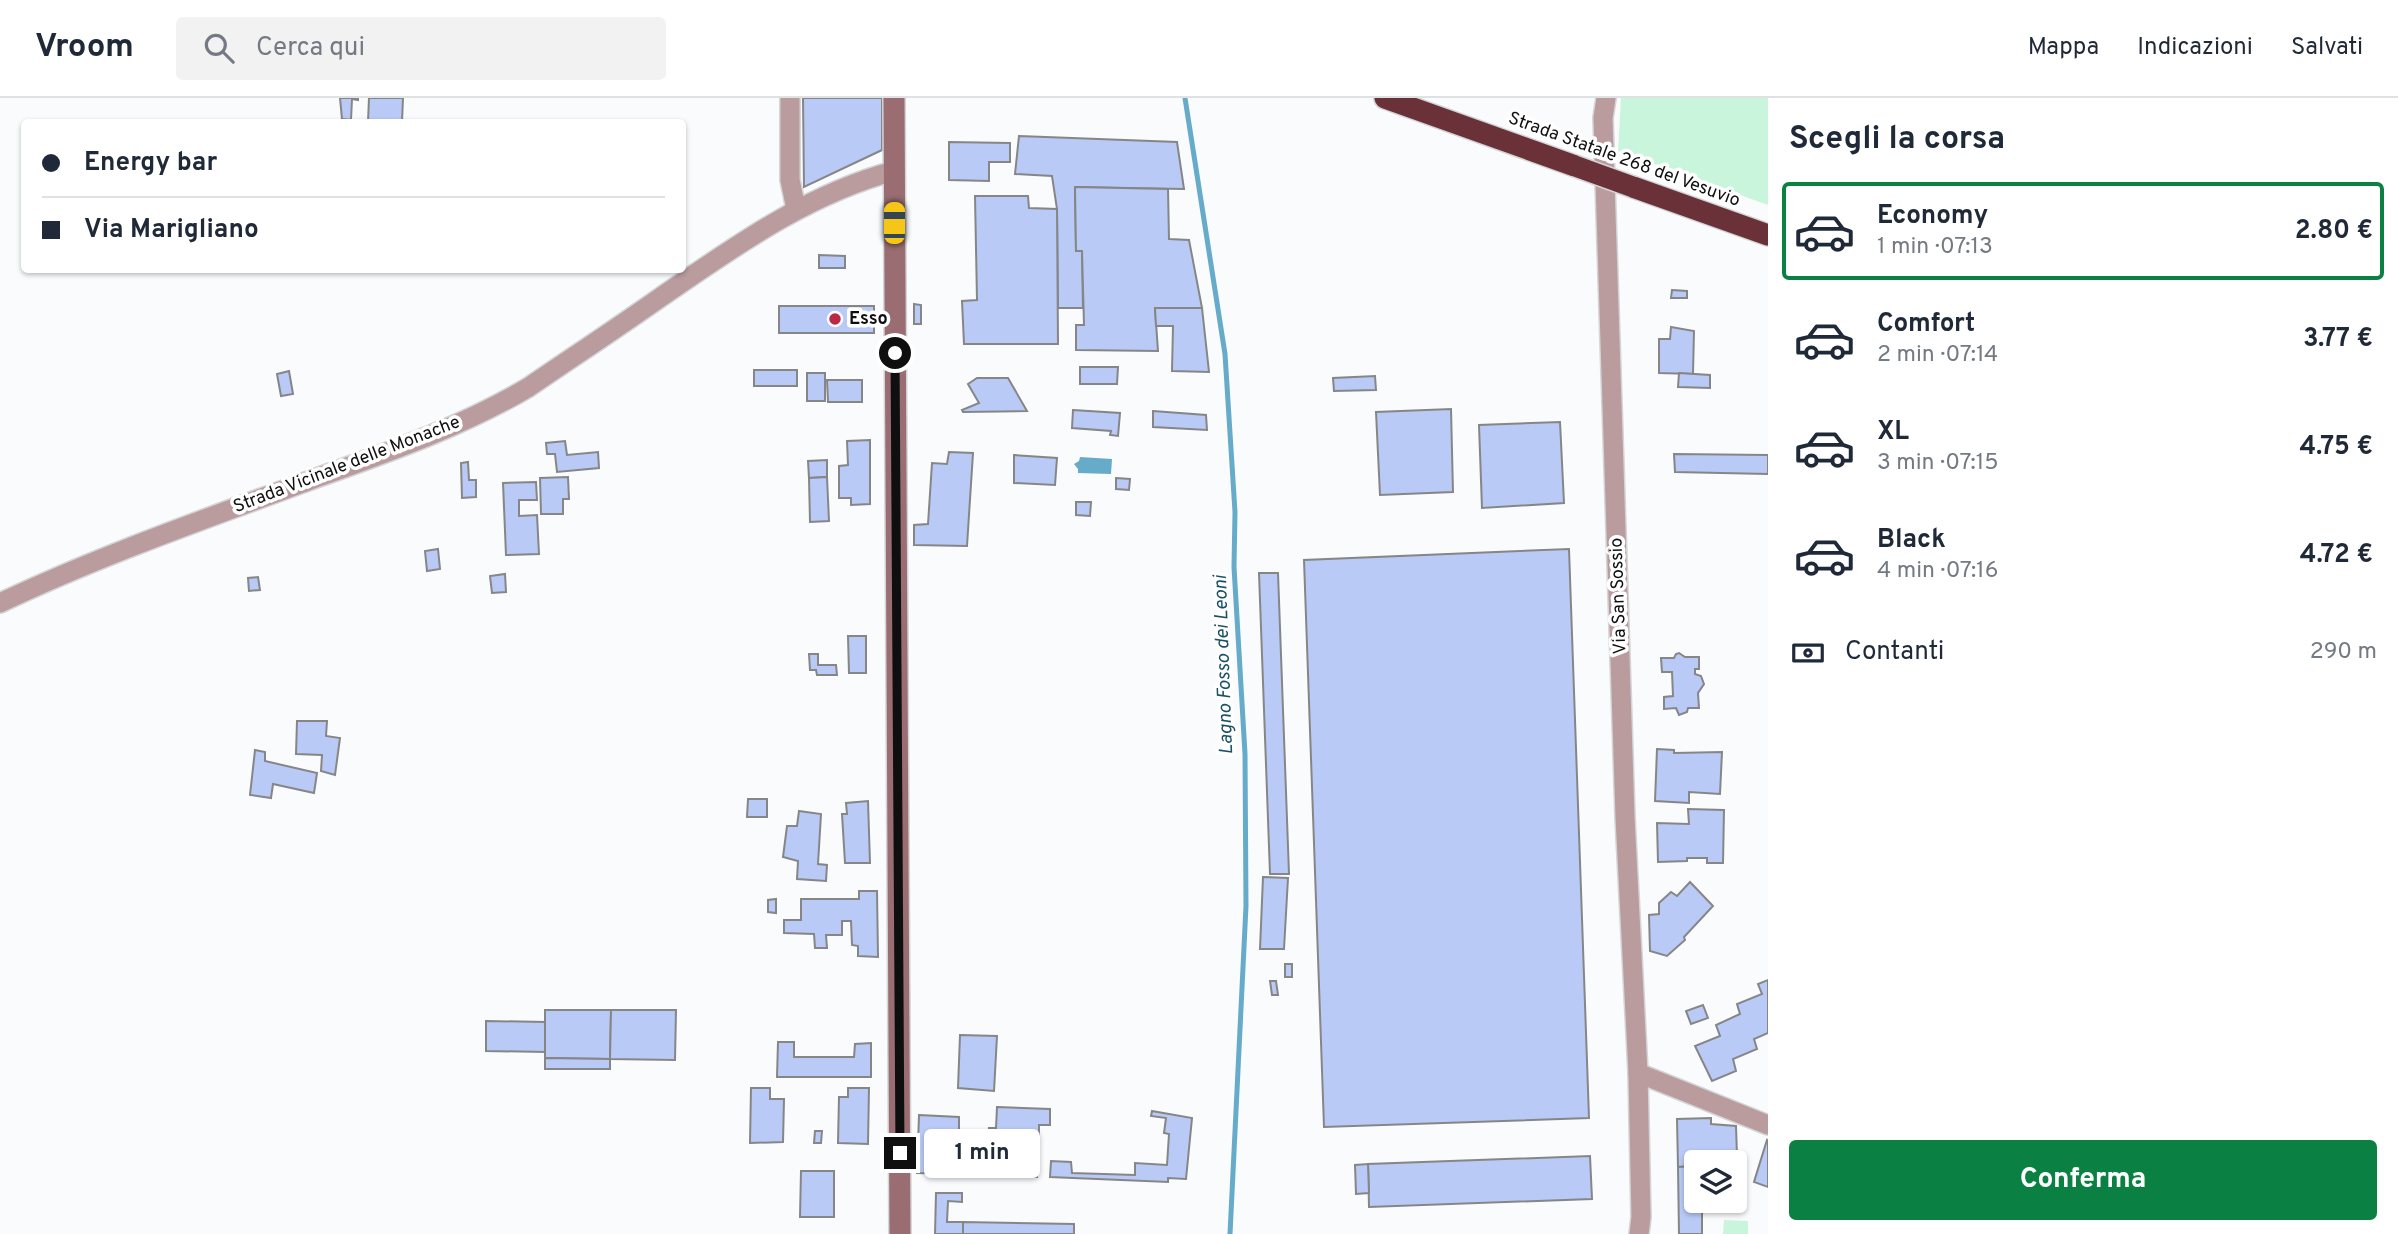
<!DOCTYPE html>
<html lang="it">
<meta charset="utf-8">
<style>
:root{--surface:#fff;--page:#f2f2f3;--text:#1f2937;--muted:#747a83;--line:#e0e1e3;--accent:#0b8043}
body{margin:0;font-family:Overpass,sans-serif;background:var(--page);color:var(--text);height:100vh;display:flex;flex-direction:column;font-size:26px;white-space:nowrap}
*{box-sizing:border-box;margin:0}
p{font-size:23px;color:var(--muted)}
.icon{flex:none;width:38px;height:38px;fill:none;stroke:currentColor;stroke-width:2;stroke-linecap:round;stroke-linejoin:round}
.map{position:relative;flex:1;overflow:hidden}
.drawer{display:flex;flex-direction:column;background:var(--surface);width:630px}
.drawer>*{flex:none}
.banner{position:absolute;left:21px;top:21px;width:665px;height:154px;border-radius:7px;box-shadow:0 2px 5px #0004;display:grid;align-content:center;height:154px;padding:0 21px;background:var(--surface)}
.tools{position:absolute;left:1684px;top:1052px;display:grid;gap:14px}
.tools a{display:grid;place-items:center;width:63px;height:63px;border-radius:7px;background:var(--surface);box-shadow:0 2px 5px #0004;font-size:35px}
.end{position:absolute;width:32px;height:32px;margin:-16px;border:9px solid #0f0f10;background:#fff;box-shadow:0 0 0 4px #fff}
.from{border-radius:50%}
.bubble{position:absolute;height:49px;border-radius:7px;background:var(--surface);box-shadow:0 2px 5px #0004;font-size:23px;font-weight:700;line-height:49px;text-align:center}
.car{position:absolute;width:21px;height:42px;margin:-21px -10px;border-radius:9px;box-shadow:0 0 5px 2px #0007;background:linear-gradient(#f5c518 24%,#345 0 40%,#f5c518 0 76%,#345 0 86%,#f5c518 0)}
.banner b{display:flex;align-items:center;gap:24px;height:66px;font-size:26px}
.banner b+b{border-top:2px solid var(--line)}
.banner i{width:18px;height:18px;background:var(--text)}
ul{padding:0;list-style:none}
li{display:flex;align-items:center;gap:21px;height:98px;margin:0 14px 10px;padding:0 7px;border:4px solid transparent;border-radius:7px}
li div{flex:1}
li b{display:block;font-size:26px}
li em{font-style:normal;font-weight:700}
li.selected{border-color:var(--accent)}
li>.icon{width:63px;height:63px;stroke-width:1.5}
h2{padding:0 21px;font-size:32px;line-height:84px}
.pay{display:flex;align-items:center;gap:18px;height:77px;padding:0 21px;font-size:26px}
.pay p{margin-inline-start:auto}
.action{display:flex;gap:14px;margin-top:auto;padding:14px 21px}
.action a{flex:1;height:80px;border-radius:7px;background:var(--accent);color:#fff;font-size:28px;font-weight:700;line-height:80px;text-align:center}
header{display:flex;align-items:center;gap:42px;box-sizing:border-box;height:98px;padding:0 35px;background:var(--surface);border-bottom:2px solid var(--line)}
header strong{font-size:33px}
nav{display:flex;gap:38px;margin-inline-start:auto;font-size:24px}
.search{width:490px;height:63px;background:var(--page);display:flex;align-items:center;gap:18px;box-sizing:border-box;padding:0 24px;border-radius:7px;color:var(--muted);font-size:26px}
main{display:flex;flex:1;min-height:0}
.map>svg:first-child{display:block}
.green{fill:#caf5dd}
.water{fill:#67abca}
.lines{fill:none;stroke-linecap:round;stroke-linejoin:round}
.stream{stroke:#67abca;stroke-width:5}
.building{fill:#b9caf7;stroke:#868687;stroke-width:2}
.street-casing{stroke:#d4d5d6;stroke-width:22}
.secondary-casing{stroke:#d4d5d6;stroke-width:24}
.highway-casing{stroke:#d4d5d6;stroke-width:24}
.street{stroke:#ba9b9e;stroke-width:19}
.secondary{stroke:#996d72;stroke-width:21}
.highway{stroke:#6a3139;stroke-width:21}
.highway-bridge-casing{stroke:#d4d5d6;stroke-width:24;stroke-linecap:butt}
.highway-bridge{stroke:#6a3139;stroke-width:21}
.route{stroke:#0f0f10;stroke-width:9}
.poi-dot{fill:#ba2946;stroke:#fff;stroke-width:2.5}
.labels{text-anchor:middle;dominant-baseline:central;stroke-width:7;stroke-linejoin:round;paint-order:stroke}
.street-label{font-size:18px;fill:#0f0f10;stroke:#fff}
.poi-label{font-size:18px;font-weight:bold;fill:#0f0f10;stroke:#fff;text-anchor:start}
.water-label{font-size:19px;font-style:italic;fill:#185066;stroke:#fff}
</style>
<header>
<strong>Vroom</strong>
<div class="search"><svg class="icon" aria-label="search" viewBox="0 0 24 24"><circle cx="10" cy="10" r="6"/><path d="M15 15l6 6"/></svg>Cerca qui</div>
<nav><a>Mappa</a><a>Indicazioni</a><a>Salvati</a></nav>
</header>
<main>
<div class="map">
<svg width="1768" height="1136" viewBox="0 0 1768 1136">
<rect width="100%" height="100%" fill="#fafbfc"/>
<g class="green">
<path d="M1621 0H1768V107L1618 53Z"/>
<path d="M1724 1122 1748 1123V1136H1723Z"/>
</g>
<path class="water" d="M1080 359 1112 361 1111 376 1078 375V371L1074 366 1079 363Z"/>
<g class="lines">
<path class="stream" d="M1185 0 1225 256 1235 414 1234 469 1245 656 1246 808 1230 1136"/>
</g>
<g class="building">
<path d="M340 0H358V2L352 1 351 22 342 21Z"/>
<path d="M369 0H403L402 24H368Z"/>
<path d="M803 0H882V52L804 89Z"/>
<path d="M1019 38 1177 44 1184 91 1075 89 1076 153H1082L1083 210H1058L1057 111 1052 78 1015 76Z"/>
<path d="M949 44 1010 45V64H989V83L949 82Z"/>
<path d="M1075 89 1168 91 1169 141 1189 142 1202 210H1155L1158 253 1076 252V227H1084L1082 153H1076Z"/>
<path d="M975 98H1028L1029 110 1057 111 1058 246H964L962 203 977 202Z"/>
<path d="M819 157 845 158V170H819Z"/>
<path d="M1672 192 1687 193V200H1671Z"/>
<path d="M914 206 921 207V226H914Z"/>
<rect x="779" y="208" width="95" height="27"/>
<path d="M1155 210H1202L1209 274 1172 273 1173 228H1156Z"/>
<path d="M1671 229 1694 233 1693 276 1659 275V241H1670Z"/>
<path d="M1080 269H1118L1117 286H1080Z"/>
<rect x="754" y="272" width="43" height="16"/>
<path d="M289 273 293 296 281 298 277 276Z"/>
<rect x="807" y="275" width="18" height="28"/>
<path d="M1679 275 1710 277V290L1678 289Z"/>
<path d="M1375 278 1376 292 1334 293 1333 280Z"/>
<path d="M977 280H1008L1027 313 963 314 962 312 979 305 968 286Z"/>
<path d="M827 282H862V304H828Z"/>
<path d="M1451 311 1453 394 1380 397 1376 314Z"/>
<path d="M1073 312 1120 315 1118 338 1110 337 1111 333 1072 330Z"/>
<path d="M1153 313 1206 317 1207 332 1153 329Z"/>
<path d="M1560 324 1564 405 1482 410 1479 327Z"/>
<path d="M870 342V406L851 407V400H839V368L848 367 847 343Z"/>
<path d="M565 343 567 357 598 354 599 370 557 374 555 356H547L546 345Z"/>
<path d="M949 354 973 355 967 448 914 447V427L928 426 932 365 947 366Z"/>
<path d="M1674 356 1768 357V376L1675 374Z"/>
<path d="M1014 357 1057 360 1055 387 1014 385Z"/>
<path d="M827 362V379L809 380 808 363Z"/>
<path d="M468 364 469 382H476V399L462 400 461 365Z"/>
<path d="M568 379 569 401H563V416H541L540 380Z"/>
<path d="M827 379 829 423 810 424 809 380Z"/>
<path d="M1116 380 1130 381 1129 392 1116 391Z"/>
<path d="M536 384 537 402H519V418L537 417 539 456 506 457 503 385Z"/>
<path d="M1076 404H1091L1090 418 1076 417Z"/>
<path d="M438 451 440 471 427 473 425 453Z"/>
<path d="M1569 451 1589 1020 1324 1029 1304 462Z"/>
<path d="M1259 475H1278L1289 776H1270Z"/>
<path d="M505 476 506 494 492 495 490 478Z"/>
<path d="M258 479 260 492 249 493 248 480Z"/>
<path d="M848 538H866V575H849Z"/>
<path d="M1679 555 1685 559H1699V571H1695V576L1701 578 1704 586 1698 595 1699 610H1688L1687 614 1679 617 1676 610 1664 611V599L1673 598 1672 574H1662L1661 560H1674L1676 556Z"/>
<path d="M809 556H818V567H836L837 577H817L816 572H810Z"/>
<path d="M297 623H327L326 638 340 640 335 677 321 673 322 657 296 656Z"/>
<path d="M1657 651 1674 652V655L1722 654 1720 696 1689 694V705L1655 703Z"/>
<path d="M255 652 265 654V663L317 675 314 695 273 686 271 700 250 697Z"/>
<path d="M748 701H767V719H747Z"/>
<path d="M868 703 870 765H845L842 716H847L846 705Z"/>
<path d="M1688 711 1724 712 1723 765H1707V760H1687V763L1658 764 1657 725 1689 726Z"/>
<path d="M799 713 821 716 818 766 827 767 826 783 797 781 798 763 783 759 787 728H797Z"/>
<path d="M1263 779 1288 780 1284 851H1260Z"/>
<path d="M1690 784 1713 808 1684 839 1685 842 1667 858 1650 853 1649 817 1659 816V805L1671 794 1677 798Z"/>
<path d="M859 793H877L878 859 858 858V848L852 847 851 823H842V837H826L827 850H815L814 836 784 835V822H801V801H859Z"/>
<path d="M776 801V815L768 814V802Z"/>
<rect x="1285" y="866" width="7" height="13"/>
<path d="M1768 882V935L1754 941 1757 951 1733 961 1736 973 1712 983 1695 948 1720 938 1716 927 1740 916 1737 906 1762 896 1758 886Z"/>
<path d="M1270 883H1276L1278 897H1272Z"/>
<path d="M1703 907 1708 920 1691 926 1686 913Z"/>
<path d="M545 912H611L610 961 545 960Z"/>
<path d="M611 912H676L675 962 610 961Z"/>
<path d="M486 923 545 924V954L486 953Z"/>
<path d="M960 937 997 938 994 993 958 990Z"/>
<path d="M778 944H794V959H854L855 946 871 945V979H777Z"/>
<path d="M545 960 610 961V971H545Z"/>
<path d="M751 990H770V1001H784L783 1044 750 1045Z"/>
<path d="M848 990H869L868 1046 838 1045 839 999H848Z"/>
<path d="M997 1009 1050 1011V1027H1039V1039L988 1038 989 1030H996Z"/>
<path d="M1152 1013 1192 1020 1186 1081 1168 1080V1084L1050 1079 1051 1063 1071 1064 1072 1075 1135 1077V1065L1167 1067 1169 1036 1164 1035 1166 1020 1151 1018Z"/>
<path d="M919 1017 959 1019V1036L965 1057H983L982 1077 917 1075Z"/>
<path d="M1711 1020V1026L1736 1028 1737 1058 1696 1059V1068L1678 1069 1677 1021Z"/>
<path d="M815 1033H822L821 1045H814Z"/>
<path d="M1767 1042 1768 1043V1089L1754 1084Z"/>
<path d="M996 1046H1038L1037 1079 995 1078Z"/>
<path d="M1590 1058 1592 1101 1369 1109 1368 1066Z"/>
<path d="M1696 1059H1714L1715 1064H1696Z"/>
<path d="M1368 1066 1369 1095 1356 1096 1355 1067Z"/>
<path d="M1696 1068V1102H1702V1136H1679L1678 1069Z"/>
<path d="M801 1073H834V1119H800Z"/>
<path d="M936 1095H962V1104L948 1103 947 1124H963V1136H935Z"/>
<path d="M963 1124 1074 1126V1136H963Z"/>
</g>
<g class="lines">
<g class="street-casing">
<g id="street">
<path d="M790 0V82L796 111"/>
<path d="M1606 0 1603 20 1625 719 1638 975 1641 1119 1639 1136"/>
<path d="M0 505C99 458 205 421 308 383 383 356 460 330 529 289 573 259 617 230 661 199 734 149 807 96 894 73"/>
<path d="M1638 975 1768 1027"/>
</g>
</g>
<g class="secondary-casing">
<path id="secondary" d="M894 0 900 1136"/>
</g>
<g class="highway-casing">
<g id="highway">
<path d="M1385 0 1575 68"/>
<path d="M1633 89 1768 137"/>
</g>
</g>
<use href="#street" class="street"/>
<use href="#secondary" class="secondary"/>
<use href="#highway" class="highway"/>
<g class="highway-bridge-casing">
<path id="highway-bridge" d="M1575 68 1633 89"/>
</g>
<use href="#highway-bridge" class="highway-bridge"/>
</g>
<g class="lines">
<path class="route" d="M895 255 900 1055"/>
</g>
<circle class="poi-dot" cx="835" cy="221" r="7"/>
<g class="labels">
<g class="street-label">
<text transform="translate(1624 62) rotate(20)">Strada Statale 268 del Vesuvio</text>
<text transform="translate(347 367) rotate(-21)">Strada Vicinale delle Monache</text>
<text transform="translate(1619 498) rotate(-92)">Via San Sossio</text>
</g>
<g class="poi-label">
<text x="849" y="221">Esso</text>
</g>
<g class="water-label">
<text transform="translate(1224 567) rotate(-92)">Lagno Fosso dei Leoni</text>
</g>
</g>
</svg>
<div class="tools">
<a><svg class="icon" aria-label="layers" viewBox="0 0 24 24"><path d="M12 4l9 5-9 5-9-5zM3 14l9 5 9-5"/></svg></a>
</div>
<i class="end from" style="left:895px;top:255px"></i>
<i class="end" style="left:900px;top:1055px"></i>
<div class="bubble" style="left:924px;top:1031px;width:116px">1 min</div>
<i class="car" style="left:894px;top:125px;rotate:0deg"></i>
<div class="banner">
<b><i class="from"></i>Energy bar</b>
<b><i></i>Via Marigliano</b>
</div>
</div>
<section class="drawer">
<h2>Scegli la corsa</h2>
<ul>
<li class="selected"><svg class="icon" aria-label="car" viewBox="0 0 24 24"><path d="M5 17H2v-5l4-1 3-4h7l3 4 3 1v5h-3M9 17h6M6 11h13"/><circle cx="7" cy="17" r="2"/><circle cx="17" cy="17" r="2"/></svg><div><b>Economy</b><p>1 min · 07:13</p></div><em>2.80 €</em></li>
<li><svg class="icon" aria-label="car" viewBox="0 0 24 24"><path d="M5 17H2v-5l4-1 3-4h7l3 4 3 1v5h-3M9 17h6M6 11h13"/><circle cx="7" cy="17" r="2"/><circle cx="17" cy="17" r="2"/></svg><div><b>Comfort</b><p>2 min · 07:14</p></div><em>3.77 €</em></li>
<li><svg class="icon" aria-label="car" viewBox="0 0 24 24"><path d="M5 17H2v-5l4-1 3-4h7l3 4 3 1v5h-3M9 17h6M6 11h13"/><circle cx="7" cy="17" r="2"/><circle cx="17" cy="17" r="2"/></svg><div><b>XL</b><p>3 min · 07:15</p></div><em>4.75 €</em></li>
<li><svg class="icon" aria-label="car" viewBox="0 0 24 24"><path d="M5 17H2v-5l4-1 3-4h7l3 4 3 1v5h-3M9 17h6M6 11h13"/><circle cx="7" cy="17" r="2"/><circle cx="17" cy="17" r="2"/></svg><div><b>Black</b><p>4 min · 07:16</p></div><em>4.72 €</em></li>
</ul>
<div class="pay"><svg class="icon" aria-label="cash" viewBox="0 0 24 24"><path d="M3 7h18v10H3z"/><circle cx="12" cy="12" r="2"/></svg>Contanti<p>290 m</p></div>
<div class="action"><a>Conferma</a></div>
</section>
</main>
